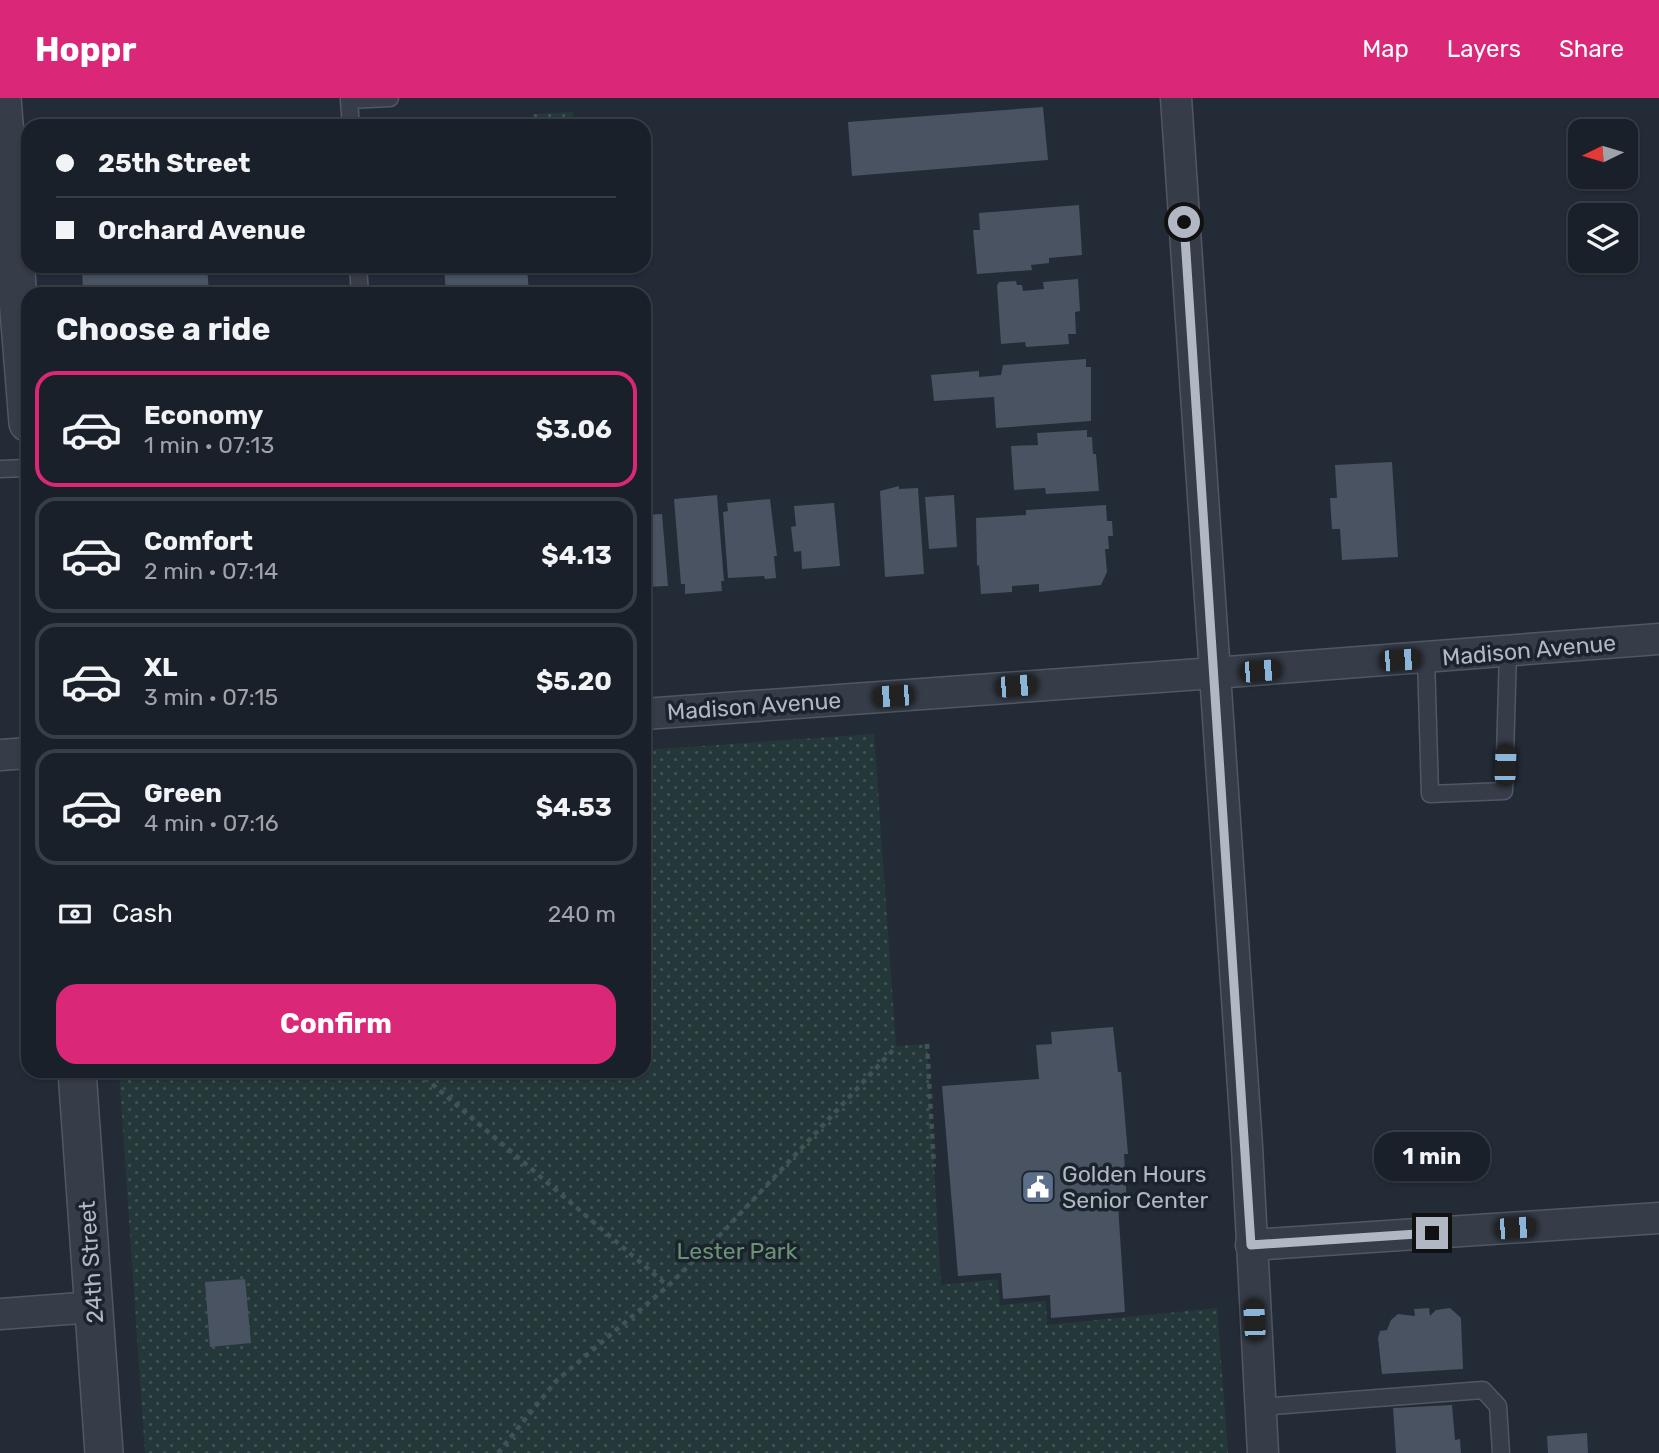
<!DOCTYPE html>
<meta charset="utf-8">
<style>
:root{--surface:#1a2029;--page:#272d35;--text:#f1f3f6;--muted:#9fa3a8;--line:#383e46;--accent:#db2777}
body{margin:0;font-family:Rubik,sans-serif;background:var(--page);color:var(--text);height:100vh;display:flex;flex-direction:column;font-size:26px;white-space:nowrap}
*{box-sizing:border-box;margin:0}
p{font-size:23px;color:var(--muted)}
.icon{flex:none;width:38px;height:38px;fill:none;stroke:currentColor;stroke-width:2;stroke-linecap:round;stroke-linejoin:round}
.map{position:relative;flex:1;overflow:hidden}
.side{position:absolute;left:21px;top:189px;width:630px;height:791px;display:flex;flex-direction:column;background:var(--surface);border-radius:21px;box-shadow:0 2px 5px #0004,0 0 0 2px var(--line)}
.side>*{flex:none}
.hud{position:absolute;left:21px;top:21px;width:630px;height:154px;border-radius:21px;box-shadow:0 2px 5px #0004,0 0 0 2px var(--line);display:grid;align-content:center;height:154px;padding:0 35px;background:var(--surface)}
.needle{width:46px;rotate:265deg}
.tools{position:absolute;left:1568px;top:21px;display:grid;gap:14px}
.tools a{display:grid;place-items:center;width:70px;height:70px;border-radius:14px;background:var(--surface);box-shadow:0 2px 5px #0004,0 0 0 2px var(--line);font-size:35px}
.end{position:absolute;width:32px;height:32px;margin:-16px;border:9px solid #b1b8c4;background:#111;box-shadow:0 0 0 4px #111}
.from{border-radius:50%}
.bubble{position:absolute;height:49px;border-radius:21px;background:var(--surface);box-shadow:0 2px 5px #0004,0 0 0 2px var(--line);font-size:23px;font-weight:700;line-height:49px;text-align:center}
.car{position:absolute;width:21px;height:42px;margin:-21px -10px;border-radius:9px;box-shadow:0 0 5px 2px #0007;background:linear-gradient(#222 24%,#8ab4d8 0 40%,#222 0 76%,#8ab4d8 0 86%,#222 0)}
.hud b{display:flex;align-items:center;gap:24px;height:66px;font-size:26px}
.hud b+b{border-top:2px solid var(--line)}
.hud i{width:18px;height:18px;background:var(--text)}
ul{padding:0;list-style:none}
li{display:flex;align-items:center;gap:21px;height:116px;margin:0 14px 10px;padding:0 21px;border:4px solid var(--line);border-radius:21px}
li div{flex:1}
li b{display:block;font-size:26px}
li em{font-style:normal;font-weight:700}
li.on{border-color:var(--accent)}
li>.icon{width:63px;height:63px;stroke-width:1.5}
h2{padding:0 35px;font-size:32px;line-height:84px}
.pay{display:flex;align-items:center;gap:18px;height:77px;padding:0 35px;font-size:26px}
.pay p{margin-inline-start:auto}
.primary-button{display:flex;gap:14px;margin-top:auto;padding:14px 35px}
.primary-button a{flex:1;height:80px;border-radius:21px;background:var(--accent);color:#fff;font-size:28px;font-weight:700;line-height:80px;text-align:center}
header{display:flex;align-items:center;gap:42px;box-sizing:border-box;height:98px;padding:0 35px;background:var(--accent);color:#fff}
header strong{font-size:33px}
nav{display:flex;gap:38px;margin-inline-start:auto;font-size:24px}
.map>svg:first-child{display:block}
.grass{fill:url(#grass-dots)}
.building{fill:#495361}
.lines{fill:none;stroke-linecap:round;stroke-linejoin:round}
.service-casing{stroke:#515863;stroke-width:19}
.minor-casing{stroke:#515863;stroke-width:33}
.tertiary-casing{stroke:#515863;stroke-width:40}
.path{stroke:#425356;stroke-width:4.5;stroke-dasharray:5 5;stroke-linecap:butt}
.service{stroke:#363d48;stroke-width:16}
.minor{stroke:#363d48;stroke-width:30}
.tertiary{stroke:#363d48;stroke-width:37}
.route{stroke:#b1b8c4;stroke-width:9}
.labels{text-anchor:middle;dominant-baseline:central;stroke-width:7;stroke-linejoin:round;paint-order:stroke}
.street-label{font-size:23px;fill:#b1b8c4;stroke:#1b232d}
.poi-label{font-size:23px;fill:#b1b8c4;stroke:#1b232d;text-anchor:start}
.park-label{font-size:23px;fill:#6a9373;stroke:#1b232d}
</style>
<header>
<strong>Hoppr</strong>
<nav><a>Map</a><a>Layers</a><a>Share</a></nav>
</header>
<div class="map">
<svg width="1659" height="1355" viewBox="0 0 1659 1355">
<defs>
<pattern id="grass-dots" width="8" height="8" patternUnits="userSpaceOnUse" patternTransform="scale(1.75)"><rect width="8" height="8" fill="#253839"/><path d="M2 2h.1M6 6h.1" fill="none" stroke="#425354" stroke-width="1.8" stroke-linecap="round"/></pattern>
</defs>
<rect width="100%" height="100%" fill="#232b37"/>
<g class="grass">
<path d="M573 14 574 28H534L533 16Z"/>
<path d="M874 636 896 948 927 946 941 1187 998 1181 1000 1207 1046 1203 1047 1227 1217 1210 1228 1355H145L119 973H644V652Z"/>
</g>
<g class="building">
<path d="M1043 9 1048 62 852 78 848 24Z"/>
<path d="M1079 107 1082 157 1049 160V165L1031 167 1032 172 977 176 973 132H980L979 115Z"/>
<path d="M82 168H207L209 194 83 196Z"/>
<path d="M444 168H527L529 196H446Z"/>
<path d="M1078 181 1080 213 1075 214 1076 236H1068L1069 246 1026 249 1025 244 1001 246 997 188 999 184 1016 183 1017 187H1022L1023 193 1044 191 1043 184Z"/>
<path d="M1086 261V269H1091V323L996 330 994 299 934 303 931 277 979 273V279L1001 277 1003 267Z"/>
<path d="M1087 332V339H1092L1093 356H1096L1099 393 1046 396 1045 390 1014 392 1011 348 1038 347 1037 335Z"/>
<path d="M1392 364 1398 459 1342 462 1340 431H1332L1330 400H1337L1335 367Z"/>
<path d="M899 388V391L918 390 924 476 885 479 880 393Z"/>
<path d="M717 397 724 483H721L722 493 685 496V486H681L674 401Z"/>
<path d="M954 397 957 449 929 451 925 399Z"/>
<path d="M770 401 777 458H774L776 480 765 481 764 478 728 480 723 414 728 413 727 405Z"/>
<path d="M834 405 840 468 802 471 801 453 794 454 791 429 796 428 794 408Z"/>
<path d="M1106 407 1107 423H1112L1113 438H1108L1109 451H1105L1107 474 1101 487 1039 494V486L1012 488V494L981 496 979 467 977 468 976 420 1026 417V412Z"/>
<path d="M662 416 668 488 644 489V417Z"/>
<path d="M1113 929 1118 974H1121L1128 1056H1124L1127 1107H1118L1125 1214 1051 1220 1050 1197 1003 1201 1001 1175 958 1178 942 988 1039 981 1036 947 1052 946 1051 934Z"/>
<path d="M245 1181 251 1245 210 1249 205 1184Z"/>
<path d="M1429 1210 1430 1218 1436 1212 1450 1210 1461 1220 1463 1271 1382 1276 1378 1240 1380 1233 1387 1232 1391 1222 1398 1216 1415 1218 1414 1211Z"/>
<path d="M1452 1307 1455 1342 1460 1341 1461 1355H1396L1393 1310Z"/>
<path d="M1587 1335 1588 1355H1548L1547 1338Z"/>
</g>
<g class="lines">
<g class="service-casing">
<g id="service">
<path d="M351 28 349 2 390 0"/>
<path d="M358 168 360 196"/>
<path d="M0 371 28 370"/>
<path d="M1426 560 1430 696 1504 693 1508 553"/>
<path d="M1260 1309 1483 1292 1498 1308 1501 1355"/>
</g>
</g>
<g class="minor-casing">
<g id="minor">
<path d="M1176 0 1247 1048 1263 1355"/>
<path d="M644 616C982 592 1321 568 1659 541"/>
<path d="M0 657 28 655"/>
<path d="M1251 1147 1659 1120"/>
<path d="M0 1216 94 1209"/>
</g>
</g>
<g class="tertiary-casing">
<g id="tertiary">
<path d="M2 0 28 325"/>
<path d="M77 973 104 1355"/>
</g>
</g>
<g class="path">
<path d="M927 946 934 1069"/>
<path d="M417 973 668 1188"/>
<path d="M498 1355 556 1283 668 1188 722 1135 896 949"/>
</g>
<use href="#service" class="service"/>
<use href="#minor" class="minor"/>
<use href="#tertiary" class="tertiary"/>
</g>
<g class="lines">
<path class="route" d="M1184 124 1251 1147 1432 1135"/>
</g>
<defs>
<g id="civic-square" transform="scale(1.75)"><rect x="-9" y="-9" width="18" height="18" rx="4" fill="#5c6f8a" stroke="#1b232d"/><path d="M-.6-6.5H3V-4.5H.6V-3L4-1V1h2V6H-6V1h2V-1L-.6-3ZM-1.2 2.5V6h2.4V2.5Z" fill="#fff"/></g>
</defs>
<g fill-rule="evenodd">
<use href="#civic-square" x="1038" y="1089"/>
</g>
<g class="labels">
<g class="street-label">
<text transform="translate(1529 552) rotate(-5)">Madison Avenue</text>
<text transform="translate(754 608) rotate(-4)">Madison Avenue</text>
<text transform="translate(91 1164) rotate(-94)">24th Street</text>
</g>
<g class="poi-label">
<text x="1062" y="1076">Golden Hours<tspan x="1062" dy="26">Senior Center</tspan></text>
</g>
<g class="park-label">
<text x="737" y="1153">Lester Park</text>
</g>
</g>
</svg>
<div class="tools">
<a><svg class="needle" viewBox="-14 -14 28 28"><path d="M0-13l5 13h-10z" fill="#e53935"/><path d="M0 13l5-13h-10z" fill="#9fa3a8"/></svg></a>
<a><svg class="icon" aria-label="layers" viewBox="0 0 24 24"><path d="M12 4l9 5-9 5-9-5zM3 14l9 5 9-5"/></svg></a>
</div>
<i class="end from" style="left:1184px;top:124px"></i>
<i class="end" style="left:1432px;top:1135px"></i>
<div class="bubble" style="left:1374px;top:1034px;width:116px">1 min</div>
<i class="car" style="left:1400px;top:562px;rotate:86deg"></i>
<i class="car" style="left:1260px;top:573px;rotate:85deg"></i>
<i class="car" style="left:1016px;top:588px;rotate:85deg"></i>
<i class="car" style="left:893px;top:598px;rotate:266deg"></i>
<i class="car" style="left:1505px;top:667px;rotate:2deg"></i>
<i class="car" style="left:1515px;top:1130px;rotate:86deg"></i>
<i class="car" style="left:1254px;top:1222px;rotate:357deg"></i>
<div class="hud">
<b><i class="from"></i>25th Street</b>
<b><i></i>Orchard Avenue</b>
</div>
<section class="side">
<h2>Choose a ride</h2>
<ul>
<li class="on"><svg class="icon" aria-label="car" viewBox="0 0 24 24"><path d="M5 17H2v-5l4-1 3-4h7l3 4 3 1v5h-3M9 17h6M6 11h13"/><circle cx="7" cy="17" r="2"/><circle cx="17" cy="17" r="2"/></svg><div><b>Economy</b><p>1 min · 07:13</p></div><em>$3.06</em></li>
<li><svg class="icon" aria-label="car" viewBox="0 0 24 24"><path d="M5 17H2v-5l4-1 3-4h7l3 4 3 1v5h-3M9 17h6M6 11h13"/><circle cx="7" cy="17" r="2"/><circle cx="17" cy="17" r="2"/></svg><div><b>Comfort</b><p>2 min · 07:14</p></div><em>$4.13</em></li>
<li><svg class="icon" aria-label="car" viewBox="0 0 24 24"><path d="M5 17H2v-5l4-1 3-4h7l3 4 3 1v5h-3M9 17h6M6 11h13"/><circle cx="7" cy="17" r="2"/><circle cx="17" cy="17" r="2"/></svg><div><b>XL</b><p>3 min · 07:15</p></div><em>$5.20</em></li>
<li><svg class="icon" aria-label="car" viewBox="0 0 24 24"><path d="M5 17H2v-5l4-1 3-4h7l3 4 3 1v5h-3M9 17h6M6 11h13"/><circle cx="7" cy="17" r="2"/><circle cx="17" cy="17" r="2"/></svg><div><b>Green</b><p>4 min · 07:16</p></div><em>$4.53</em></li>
</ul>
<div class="pay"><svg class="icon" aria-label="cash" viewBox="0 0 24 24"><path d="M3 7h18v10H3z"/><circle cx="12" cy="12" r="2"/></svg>Cash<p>240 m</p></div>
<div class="primary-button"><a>Confirm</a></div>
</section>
</div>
